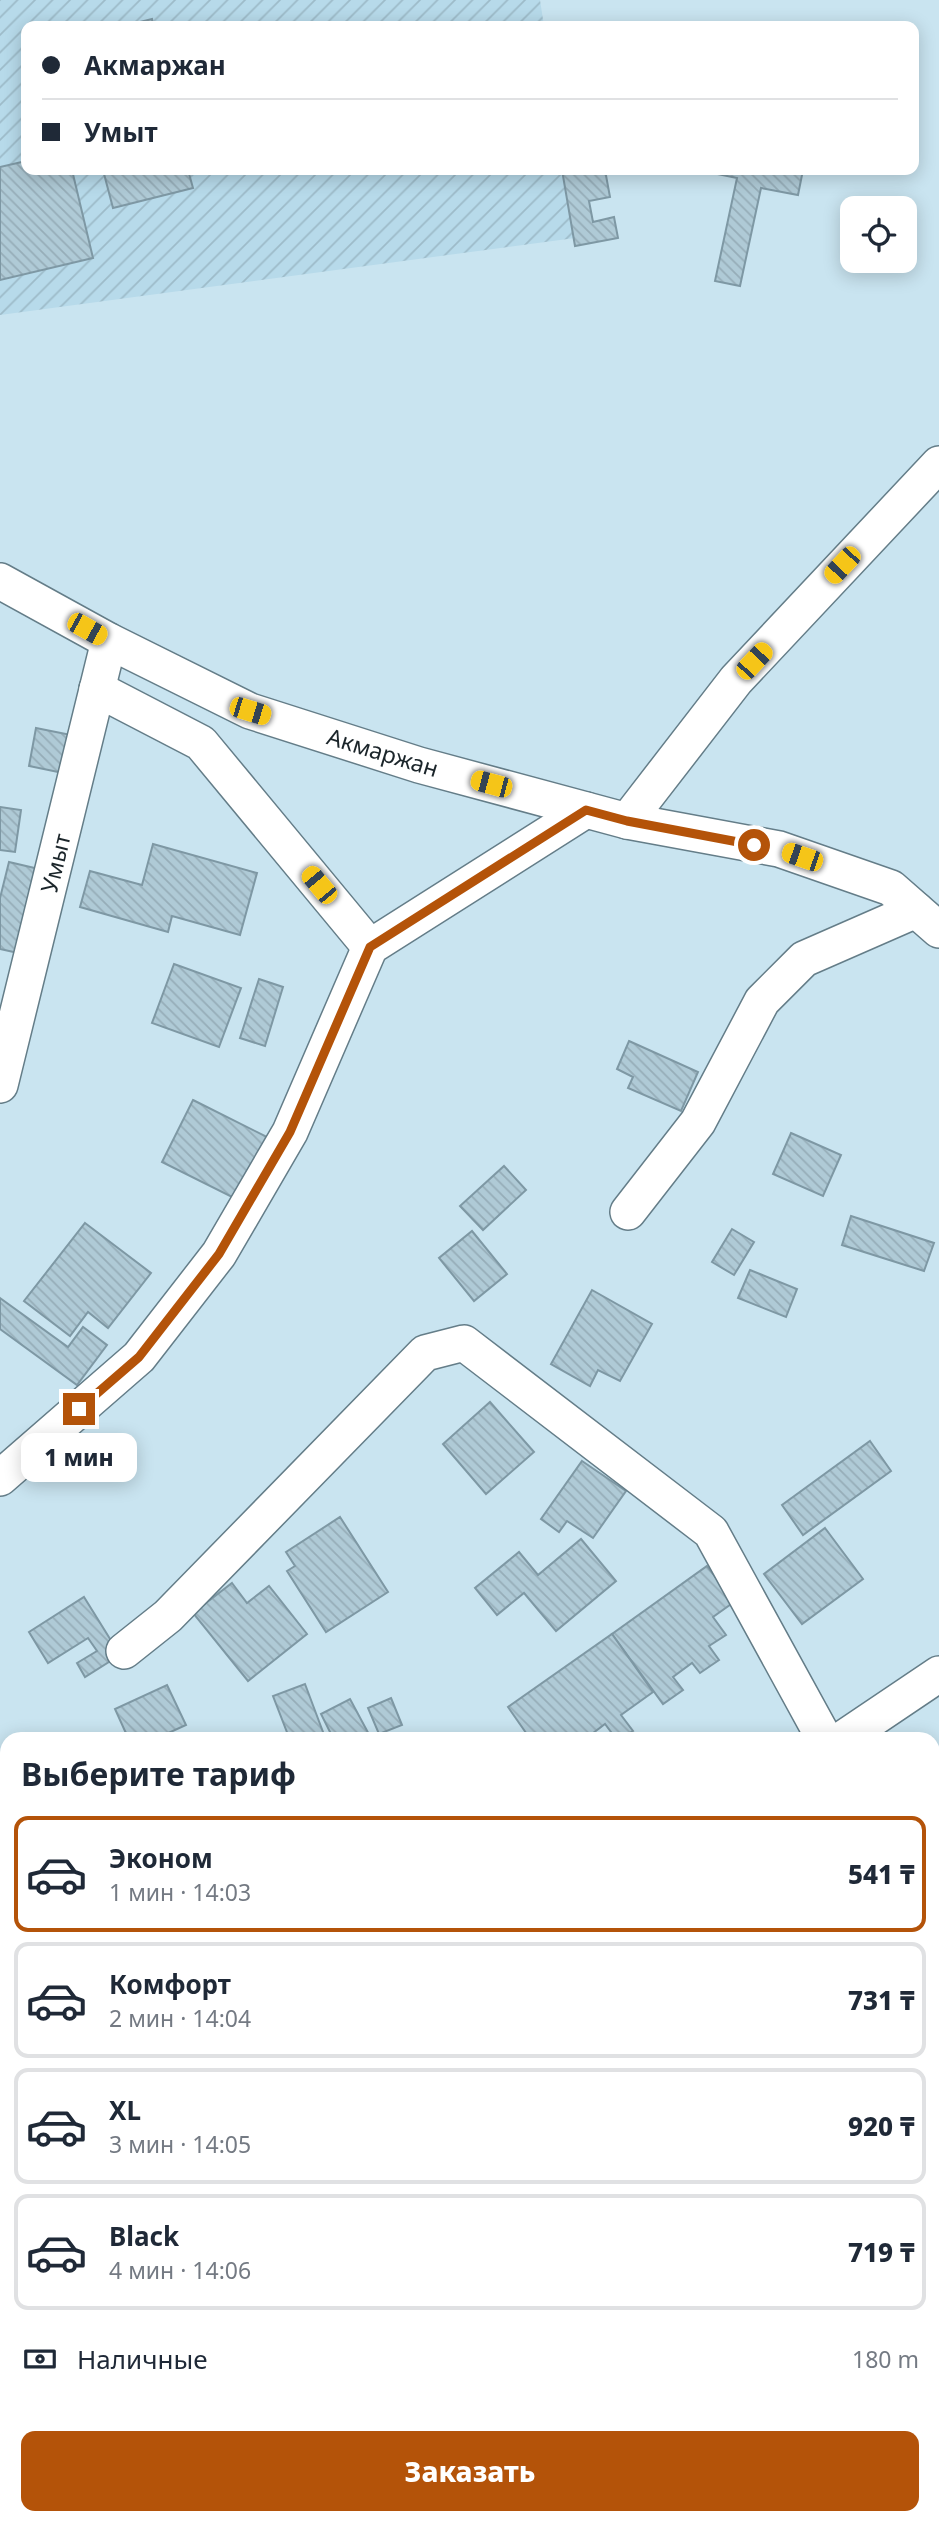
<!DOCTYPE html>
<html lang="ru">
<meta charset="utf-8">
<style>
:root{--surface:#fff;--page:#f2f2f3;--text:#1f2937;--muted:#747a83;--line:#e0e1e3;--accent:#b45309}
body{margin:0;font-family:"Noto Sans",sans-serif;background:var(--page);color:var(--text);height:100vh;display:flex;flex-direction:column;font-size:26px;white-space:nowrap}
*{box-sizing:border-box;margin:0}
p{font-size:23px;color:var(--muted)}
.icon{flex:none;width:38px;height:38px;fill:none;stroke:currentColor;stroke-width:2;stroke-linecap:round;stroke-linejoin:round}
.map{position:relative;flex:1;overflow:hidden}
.details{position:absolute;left:0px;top:1732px;width:940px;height:793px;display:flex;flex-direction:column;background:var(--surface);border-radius:21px 21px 0 0;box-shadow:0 4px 18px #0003}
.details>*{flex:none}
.guide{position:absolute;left:21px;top:21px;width:898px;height:154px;border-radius:14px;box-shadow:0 4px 18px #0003;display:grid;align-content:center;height:154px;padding:0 21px;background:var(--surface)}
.tools{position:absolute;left:840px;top:196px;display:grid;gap:14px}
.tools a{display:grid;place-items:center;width:77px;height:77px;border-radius:14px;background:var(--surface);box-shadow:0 4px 18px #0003;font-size:35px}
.end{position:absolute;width:32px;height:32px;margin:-16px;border:9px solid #b45309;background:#fff;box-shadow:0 0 0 4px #fff}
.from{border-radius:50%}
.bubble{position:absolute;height:49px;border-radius:14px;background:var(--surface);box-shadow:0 4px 18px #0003;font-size:23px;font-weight:800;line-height:49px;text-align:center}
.car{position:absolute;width:21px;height:42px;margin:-21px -10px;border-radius:9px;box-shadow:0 0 5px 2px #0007;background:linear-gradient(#f5c518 24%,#345 0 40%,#f5c518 0 76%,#345 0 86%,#f5c518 0)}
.guide b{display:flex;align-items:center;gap:24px;height:66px;font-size:26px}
.guide b+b{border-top:2px solid var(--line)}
.guide i{width:18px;height:18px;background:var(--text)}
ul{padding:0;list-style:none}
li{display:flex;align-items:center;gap:21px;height:116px;margin:0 14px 10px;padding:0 7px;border:4px solid var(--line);border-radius:14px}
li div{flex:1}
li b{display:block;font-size:26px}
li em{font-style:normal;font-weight:800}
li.current{border-color:var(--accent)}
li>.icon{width:63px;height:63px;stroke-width:1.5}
h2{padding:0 21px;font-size:32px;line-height:84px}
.pay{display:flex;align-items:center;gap:18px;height:77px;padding:0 21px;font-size:26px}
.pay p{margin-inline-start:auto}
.primary-button{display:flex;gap:14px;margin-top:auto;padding:14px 21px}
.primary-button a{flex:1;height:80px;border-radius:14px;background:var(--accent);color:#fff;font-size:28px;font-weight:800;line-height:80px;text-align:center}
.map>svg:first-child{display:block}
.industrial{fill:url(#industrial-furrows)}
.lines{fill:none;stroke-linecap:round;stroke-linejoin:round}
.river{stroke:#68c8ef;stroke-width:66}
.building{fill:url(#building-back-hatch);stroke:#7e98a4;stroke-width:2}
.minor-casing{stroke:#647d88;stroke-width:38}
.minor{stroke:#fff;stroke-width:35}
.rail-casing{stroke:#7a8e96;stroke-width:8}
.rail{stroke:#fff;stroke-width:5;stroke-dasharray:16;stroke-linecap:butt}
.route{stroke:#b45309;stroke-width:9}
.labels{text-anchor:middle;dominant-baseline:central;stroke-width:5;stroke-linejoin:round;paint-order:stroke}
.street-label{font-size:23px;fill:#1b252a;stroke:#fff}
</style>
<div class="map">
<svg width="939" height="2525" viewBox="0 0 939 2525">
<defs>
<pattern id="industrial-furrows" width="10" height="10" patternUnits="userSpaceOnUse" patternTransform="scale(1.75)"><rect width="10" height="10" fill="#b7daea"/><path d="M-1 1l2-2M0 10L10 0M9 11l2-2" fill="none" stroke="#9dbbc9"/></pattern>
<pattern id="building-back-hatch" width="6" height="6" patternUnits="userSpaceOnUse" patternTransform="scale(1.75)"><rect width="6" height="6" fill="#afcad6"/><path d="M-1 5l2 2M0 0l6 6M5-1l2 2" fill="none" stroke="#96adb8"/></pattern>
</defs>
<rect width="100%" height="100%" fill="#c9e4f0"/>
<g class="industrial">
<path d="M0 0H540L544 26H26V170H565L575 238 0 315Z"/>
<path d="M933 1780 939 1790V1952L933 1956Z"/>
<path d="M7 2294V2518H146L136 2525H0V2297Z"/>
</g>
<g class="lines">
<g class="river">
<path d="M933 2435 939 2436"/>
<path d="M629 2525 637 2518"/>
</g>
</g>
<g class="building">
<path d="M152 19 153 26H124Z"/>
<path d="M26 161V170H72L93 258 0 280V167Z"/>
<path d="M103 170H188L193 188 113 208Z"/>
<path d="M562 170H605L610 197 589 201 593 222 614 217 618 238 575 246Z"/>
<path d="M698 170H803L798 195 761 188 740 286 715 281 737 178Z"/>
<path d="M36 728 76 736 68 774 29 766Z"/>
<path d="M0 807 21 810 15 852 0 850Z"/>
<path d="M153 844 257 873 240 935 172 916 168 932 80 907 90 871 142 885Z"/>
<path d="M9 862 56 873 36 957 0 949V898Z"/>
<path d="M174 964 241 988 219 1047 152 1023Z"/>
<path d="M259 979 283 987 265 1046 240 1038Z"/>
<path d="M629 1041 698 1072 681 1111 628 1088 633 1077 617 1069Z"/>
<path d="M193 1100 275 1141 244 1203 162 1162Z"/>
<path d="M791 1133 841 1155 823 1196 773 1174Z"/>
<path d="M504 1166 526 1190 483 1230 460 1206Z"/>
<path d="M851 1216 934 1243 924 1271 842 1245Z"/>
<path d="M85 1223 151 1273 108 1328 88 1312 70 1336 24 1301Z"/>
<path d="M732 1229 754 1242 734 1275 712 1262Z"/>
<path d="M472 1231 507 1274 474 1301 439 1258Z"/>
<path d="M750 1270 797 1289 786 1317 738 1298Z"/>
<path d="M592 1290 652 1324 620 1381 598 1370 590 1386 551 1364Z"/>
<path d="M0 1298 68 1347 83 1327 107 1345 77 1385 0 1329Z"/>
<path d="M490 1402 534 1452 486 1494 443 1444Z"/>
<path d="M870 1441 891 1471 803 1535 782 1505Z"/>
<path d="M582 1461 626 1491 593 1538 567 1521 559 1532 541 1519Z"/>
<path d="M340 1517 388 1592 326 1632 287 1571 295 1566 286 1552Z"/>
<path d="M825 1528 863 1579 802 1624 764 1574Z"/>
<path d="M581 1539 616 1581 556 1631 524 1593 497 1615 475 1588 519 1552 538 1575Z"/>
<path d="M707 1566 734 1602 713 1617 726 1635 709 1646 719 1660 700 1673 692 1663 673 1677 683 1690 663 1704 612 1634Z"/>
<path d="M232 1583 247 1603 269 1586 307 1634 248 1681 193 1613Z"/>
<path d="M84 1597 120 1655 85 1677 77 1663 97 1651 88 1638 48 1663 29 1632Z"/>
<path d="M612 1634 653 1692 621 1715 633 1731 617 1740 605 1724 584 1740H531L508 1707Z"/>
<path d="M305 1684 326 1740H290L273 1696Z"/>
<path d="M167 1685 186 1725 153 1740H129L115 1709Z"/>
<path d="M391 1698 402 1725 379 1734 368 1708Z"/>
<path d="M350 1699 372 1740H334L321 1714Z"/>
<path d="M7 1756V1808L0 1810V1758Z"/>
<path d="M939 1905V1960L933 1964V1909Z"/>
<path d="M936 2273 939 2275V2326L933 2322V2278Z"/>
</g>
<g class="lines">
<g class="minor-casing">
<g id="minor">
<path d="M0 581 109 641 250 711 419 765 627 821 779 849 891 888 939 930"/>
<path d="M97 689 201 743 370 947"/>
<path d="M627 821 736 680 939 464"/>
<path d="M0 1085 109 641"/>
<path d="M628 1212 698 1122 762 1001 804 959 916 910"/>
<path d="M0 1478 139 1357 219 1254 290 1132 370 947 586 810"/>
<path d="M124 1651 168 1616 425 1353 464 1343 711 1532 825 1740"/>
<path d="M841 1740 939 1674"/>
<path d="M933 2104 939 2101"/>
<path d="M0 2262 7 2258"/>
<path d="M175 2525 185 2518"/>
</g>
</g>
<use href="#minor" class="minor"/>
<g class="rail-casing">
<path id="rail" d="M107 2525 117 2518"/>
</g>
<use href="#rail" class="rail"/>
</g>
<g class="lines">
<path class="route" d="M79 1409 139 1357 219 1254 290 1132 370 947 586 810 627 821 754 845"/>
</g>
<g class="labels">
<g class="street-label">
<text transform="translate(383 752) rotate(17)">Акмаржан</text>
<text transform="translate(55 863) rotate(-76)">Умыт</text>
</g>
</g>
</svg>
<div class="tools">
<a><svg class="icon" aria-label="locate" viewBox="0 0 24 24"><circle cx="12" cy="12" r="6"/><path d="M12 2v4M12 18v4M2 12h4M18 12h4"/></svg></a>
</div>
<i class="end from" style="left:754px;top:845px"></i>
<i class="end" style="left:79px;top:1409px"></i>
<div class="bubble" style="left:21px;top:1433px;width:116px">1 мин</div>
<i class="car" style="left:842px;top:565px;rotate:223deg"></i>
<i class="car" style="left:87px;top:629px;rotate:119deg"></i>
<i class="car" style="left:754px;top:661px;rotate:43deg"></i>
<i class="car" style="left:250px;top:711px;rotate:107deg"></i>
<i class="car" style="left:491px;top:784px;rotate:285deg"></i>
<i class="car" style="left:802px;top:857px;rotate:289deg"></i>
<i class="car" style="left:319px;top:885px;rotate:320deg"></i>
<div class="guide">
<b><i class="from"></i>Акмаржан</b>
<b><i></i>Умыт</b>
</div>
<section class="details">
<h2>Выберите тариф</h2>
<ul>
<li class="current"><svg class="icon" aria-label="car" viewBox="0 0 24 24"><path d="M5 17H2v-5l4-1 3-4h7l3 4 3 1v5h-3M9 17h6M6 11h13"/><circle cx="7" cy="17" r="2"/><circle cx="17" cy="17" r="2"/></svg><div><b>Эконом</b><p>1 мин · 14:03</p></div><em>541 ₸</em></li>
<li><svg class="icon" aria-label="car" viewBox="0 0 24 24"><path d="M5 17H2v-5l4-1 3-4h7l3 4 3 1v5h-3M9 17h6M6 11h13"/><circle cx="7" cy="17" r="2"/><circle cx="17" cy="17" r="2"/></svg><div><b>Комфорт</b><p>2 мин · 14:04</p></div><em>731 ₸</em></li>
<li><svg class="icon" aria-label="car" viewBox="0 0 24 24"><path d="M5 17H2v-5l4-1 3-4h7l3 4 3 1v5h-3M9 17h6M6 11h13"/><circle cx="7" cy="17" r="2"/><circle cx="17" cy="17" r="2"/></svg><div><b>XL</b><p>3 мин · 14:05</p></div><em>920 ₸</em></li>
<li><svg class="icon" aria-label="car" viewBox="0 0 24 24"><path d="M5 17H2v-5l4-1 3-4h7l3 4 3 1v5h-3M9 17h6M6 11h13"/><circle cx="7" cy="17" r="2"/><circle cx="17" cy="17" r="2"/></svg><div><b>Black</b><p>4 мин · 14:06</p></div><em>719 ₸</em></li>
</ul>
<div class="pay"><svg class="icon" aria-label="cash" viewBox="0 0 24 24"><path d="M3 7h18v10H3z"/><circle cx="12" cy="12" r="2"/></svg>Наличные<p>180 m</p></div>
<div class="primary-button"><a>Заказать</a></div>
</section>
</div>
